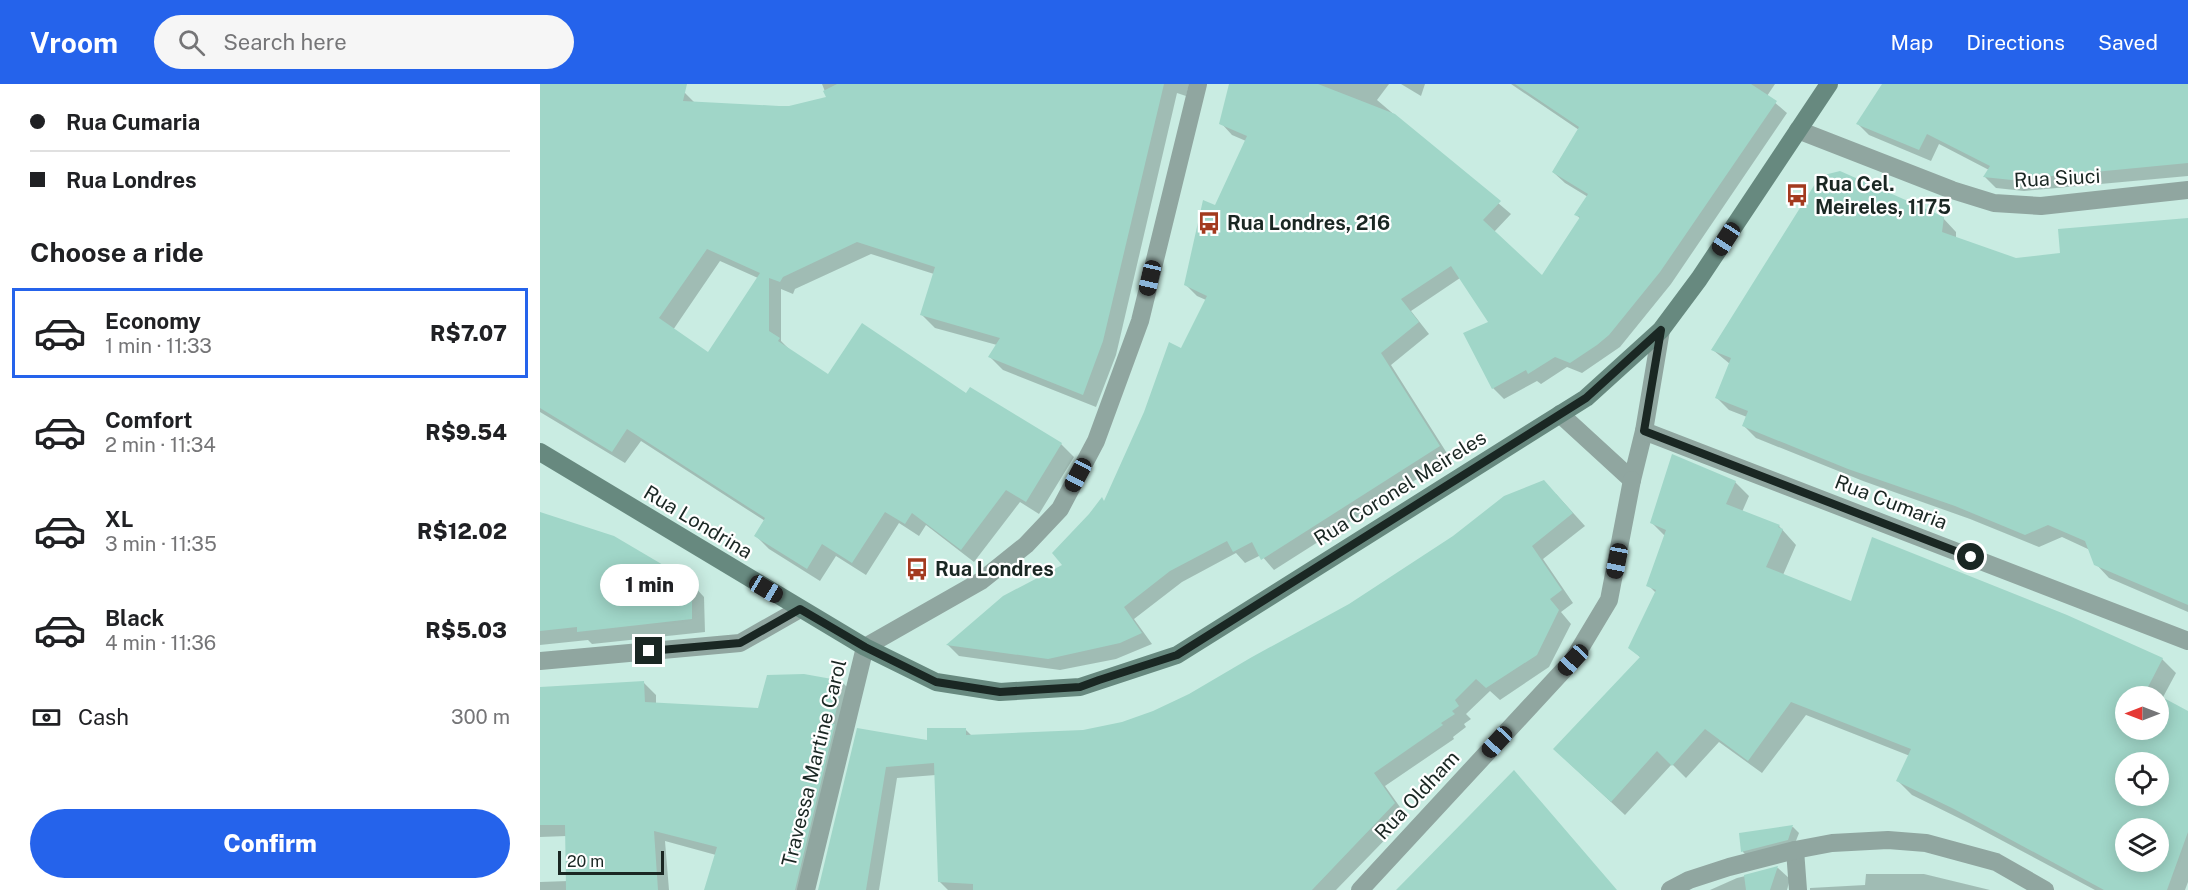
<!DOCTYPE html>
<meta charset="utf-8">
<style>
:root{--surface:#fff;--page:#f6f6f6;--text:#202124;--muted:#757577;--line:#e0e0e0;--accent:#2563eb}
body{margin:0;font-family:"Public Sans",sans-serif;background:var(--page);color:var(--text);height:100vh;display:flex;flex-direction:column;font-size:22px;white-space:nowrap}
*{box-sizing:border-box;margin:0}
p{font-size:20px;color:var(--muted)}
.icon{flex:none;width:33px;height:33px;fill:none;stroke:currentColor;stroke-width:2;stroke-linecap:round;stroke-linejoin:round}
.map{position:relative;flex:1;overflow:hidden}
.sheet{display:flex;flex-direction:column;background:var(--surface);width:540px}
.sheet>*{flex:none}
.guide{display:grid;align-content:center;height:132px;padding:0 30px;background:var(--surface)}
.needle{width:39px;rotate:270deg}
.fabs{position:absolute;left:1575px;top:602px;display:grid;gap:12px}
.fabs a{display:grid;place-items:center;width:54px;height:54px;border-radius:50%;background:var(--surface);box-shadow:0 3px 15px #0003;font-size:30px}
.scale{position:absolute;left:18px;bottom:15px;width:106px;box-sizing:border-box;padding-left:6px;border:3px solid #1a2723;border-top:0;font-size:16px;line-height:21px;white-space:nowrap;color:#1a2723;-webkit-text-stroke:4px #fff;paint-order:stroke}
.end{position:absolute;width:27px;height:27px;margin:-14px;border:8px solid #1a2723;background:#fff;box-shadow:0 0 0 3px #fff}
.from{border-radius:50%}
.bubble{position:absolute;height:42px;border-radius:21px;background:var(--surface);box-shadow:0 3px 15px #0003;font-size:20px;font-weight:800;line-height:42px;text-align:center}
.car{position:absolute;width:18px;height:36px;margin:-18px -9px;border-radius:8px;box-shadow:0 0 4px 2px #0007;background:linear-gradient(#222 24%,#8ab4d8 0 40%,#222 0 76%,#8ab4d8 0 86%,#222 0)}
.guide b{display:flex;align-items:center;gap:21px;height:57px;font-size:22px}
.guide b+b{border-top:2px solid var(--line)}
.guide i{width:15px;height:15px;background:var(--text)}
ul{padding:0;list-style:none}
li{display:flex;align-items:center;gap:18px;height:90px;margin:0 12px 9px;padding:0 18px;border:3px solid transparent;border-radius:0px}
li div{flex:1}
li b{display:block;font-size:22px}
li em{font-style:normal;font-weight:800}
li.active{border-color:var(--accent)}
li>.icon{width:54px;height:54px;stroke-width:1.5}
h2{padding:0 30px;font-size:27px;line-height:72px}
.pay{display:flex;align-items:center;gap:15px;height:66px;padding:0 30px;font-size:22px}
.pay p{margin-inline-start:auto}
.cta{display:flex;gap:12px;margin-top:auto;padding:12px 30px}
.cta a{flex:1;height:69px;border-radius:36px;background:var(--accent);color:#fff;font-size:24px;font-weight:800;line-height:69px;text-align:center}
header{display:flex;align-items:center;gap:36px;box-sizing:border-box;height:84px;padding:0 30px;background:var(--accent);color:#fff}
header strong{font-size:28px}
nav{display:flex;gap:33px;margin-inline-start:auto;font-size:21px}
.search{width:420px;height:54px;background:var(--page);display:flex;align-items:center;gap:15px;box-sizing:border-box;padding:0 21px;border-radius:33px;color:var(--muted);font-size:22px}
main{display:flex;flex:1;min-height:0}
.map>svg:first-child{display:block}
.shadow{fill:#0003;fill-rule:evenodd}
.building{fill:#a0d6c8;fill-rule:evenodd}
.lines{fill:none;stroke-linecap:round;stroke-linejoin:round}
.lane{stroke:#90a6a0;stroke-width:18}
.street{stroke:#90a6a0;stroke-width:18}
.secondary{stroke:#67897f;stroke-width:18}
.route{stroke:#1a2723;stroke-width:8}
.labels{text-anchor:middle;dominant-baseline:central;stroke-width:4.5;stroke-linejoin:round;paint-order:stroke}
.street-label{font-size:20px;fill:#1a2723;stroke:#fff}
.poi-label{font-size:20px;font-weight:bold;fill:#1a2723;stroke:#fff;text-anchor:start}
</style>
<header>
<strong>Vroom</strong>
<div class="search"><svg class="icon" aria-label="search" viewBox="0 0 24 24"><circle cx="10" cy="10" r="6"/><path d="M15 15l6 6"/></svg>Search here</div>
<nav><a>Map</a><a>Directions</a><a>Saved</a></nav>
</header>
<main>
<section class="sheet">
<div class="guide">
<b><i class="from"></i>Rua Cumaria</b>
<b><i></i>Rua Londres</b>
</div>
<h2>Choose a ride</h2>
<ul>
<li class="active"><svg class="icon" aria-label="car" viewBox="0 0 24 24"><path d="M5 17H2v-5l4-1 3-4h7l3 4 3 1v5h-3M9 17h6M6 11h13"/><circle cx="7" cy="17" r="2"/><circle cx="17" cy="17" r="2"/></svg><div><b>Economy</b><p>1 min · 11:33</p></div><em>R$7.07</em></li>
<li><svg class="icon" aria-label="car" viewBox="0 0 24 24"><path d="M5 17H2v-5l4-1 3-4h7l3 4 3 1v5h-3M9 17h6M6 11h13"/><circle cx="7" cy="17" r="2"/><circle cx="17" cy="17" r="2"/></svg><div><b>Comfort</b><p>2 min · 11:34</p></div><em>R$9.54</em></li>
<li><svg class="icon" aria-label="car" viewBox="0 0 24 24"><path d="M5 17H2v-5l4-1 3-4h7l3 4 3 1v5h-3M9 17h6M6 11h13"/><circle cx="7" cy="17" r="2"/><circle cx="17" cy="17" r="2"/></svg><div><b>XL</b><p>3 min · 11:35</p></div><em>R$12.02</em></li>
<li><svg class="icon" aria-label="car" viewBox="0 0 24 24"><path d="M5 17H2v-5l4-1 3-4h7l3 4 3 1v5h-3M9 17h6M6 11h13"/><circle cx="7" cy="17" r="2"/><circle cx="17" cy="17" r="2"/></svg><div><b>Black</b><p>4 min · 11:36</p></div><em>R$5.03</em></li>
</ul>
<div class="pay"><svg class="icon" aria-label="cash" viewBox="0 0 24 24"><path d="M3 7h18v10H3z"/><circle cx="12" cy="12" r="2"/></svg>Cash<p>300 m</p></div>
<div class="cta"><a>Confirm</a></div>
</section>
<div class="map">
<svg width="1648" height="806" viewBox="0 0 1648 806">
<rect width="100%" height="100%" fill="#c9ece2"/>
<g class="shadow">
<path d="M0 0H92L145 9 155 19 250 23 288 15 282 0H649L646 12 637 9 576 271 556 323 463 286 450 273 457 261 395 244 382 231 394 190 331 170 255 205 253 210 241 205V257L253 269 289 292 426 312 521 360 534 373 499 430 480 418 434 478 386 441 379 452 359 439 326 491 296 472 280 497 229 465 216 452 225 437 101 357 85 379 0 328ZM180 177 218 194 168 271 133 246Z"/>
<path d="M690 0H849L837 16 971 130 954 148 1002 194 1041 135 1036 131 1048 113 1025 99 1013 88 1039 46 971 0H1235L1227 12 1247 29 1131 200 1080 263 1042 289 1027 283 1001 300 997 297 964 315 953 304 950 239 920 194 871 227 889 250 851 281 910 374 734 486 721 471 705 479 696 469 642 498 594 535 612 560 576 575 520 586 419 572 408 561 464 513 524 482 565 419 666 216 657 212 646 201 676 123 706 57 692 51 681 39Z"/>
<path d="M861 0H885L881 12Z"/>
<path d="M1344 0H1648V92L1484 107 1456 104 1445 93 1449 86 1399 60 1391 77 1329 51 1318 40Z"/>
<path d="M1403 134 1416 148V154L1475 175 1521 170 1648 136V528L1569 494 1556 480 1550 466 1522 453 1499 463 1430 435 1323 397 1216 354 1203 341 1207 333 1189 326 1176 313 1190 280 1173 266Z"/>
<path d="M1195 398 1209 412 1202 428 1239 442 1256 461 1243 491 1312 519 1622 575 1636 589 1622 615 1648 629V798L1645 806H1555L1429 739 1372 711 1358 697 1370 672 1266 631 1222 689 1179 658 1146 694 1132 680 1085 731 1029 679 1101 574 1090 564 1116 509 1108 501 1125 452 1112 439ZM1586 612H1618V645H1586ZM1586 678H1618V711H1586ZM1586 744H1618V777H1586Z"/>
<path d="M1016 410 1045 442 1003 475 1033 519 1021 528 1031 540 1009 583 960 616 950 607 926 630 931 635 924 640 926 643 913 653 914 655 845 702 867 733 796 806H581L582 640 613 629 649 611Z"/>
<path d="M0 429 151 499 164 513 165 548 52 560 48 556 0 561Z"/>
<path d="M302 598 314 610 269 806H165L176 771 125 757 129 806H0V798L28 797 27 752 0 753V605L104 599 116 611V620L219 626Z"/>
<path d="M425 645 432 652 536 806H408L399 797 396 691 357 694 339 806H279L318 646 388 658Z"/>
<path d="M1253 743 1259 749 1254 762 1209 774 1203 768 1200 750Z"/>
<path d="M1238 784 1250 795 1247 806H1170L1197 794Z"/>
<path d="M1326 790H1384L1450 806H1270V804L1325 801Z"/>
</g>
<g class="building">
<path d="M0 0H147L143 17 239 22H249L286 13 283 7 297 0H624L563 257 543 311 448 273 460 254 380 231 395 183 317 158 243 193 240 198 229 194V247L240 254 238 257 288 290 322 239 426 309 430 303 522 359 486 418 466 406 421 466 372 429 365 440 345 428 312 479 282 460 267 485 214 452 225 434 87 345 72 368 0 324ZM167 165 220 189 168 268 119 234Z"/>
<path d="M689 0H778L855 30 961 117 943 136 1002 191 1040 133 1034 131 1048 110 1012 88 1039 43 975 0H1211L1237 17 1120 188 1069 251 1057 261 1030 279 1015 273 988 290 986 286 952 305 923 249 948 238 911 182 861 215 879 238 841 269 900 362 721 476 712 458 693 468 687 457 630 487 584 523 602 549 580 559 508 575 406 561 463 512 522 481 512 469 549 430 562 413 564 417 604 328 629 258 641 264 667 212 644 201 663 116 675 121 707 52 679 40Z"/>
<path d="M1342 0H1648V79L1472 96 1443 93 1450 82 1387 50 1379 66 1316 40Z"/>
<path d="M1300 87 1404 133 1402 148 1476 174 1520 169 1518 145 1648 134V521L1554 481 1545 457 1508 441 1485 451 1415 422 1308 385 1202 342 1208 327 1175 314 1191 274 1171 266 1280 92Z"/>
<path d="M1132 370 1196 397 1186 420 1240 441 1238 443 1243 445 1226 483 1311 517 1332 453 1527 531 1623 574 1607 605 1648 627V748L1627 806H1564L1414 725 1356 697 1371 665 1251 618 1208 677 1165 645 1132 682 1117 667 1071 718 1013 665 1100 573 1088 564 1116 506 1106 502 1126 446 1110 439ZM1586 612H1618V645H1586ZM1586 678H1618V711H1586ZM1586 744H1618V777H1586Z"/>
<path d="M1004 396 1033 429 992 462 1022 506 1010 515 1019 526 997 571 946 604 936 595 915 616 919 622 912 627 915 630 901 639 903 641 834 689 855 719 772 806H433V800L398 798 394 679 346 683 326 806H278L317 644 387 656V644H426V651L543 646 582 638 613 627 649 610 712 573 809 520 913 452 964 412Z"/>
<path d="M0 428 74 452 152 498V535L37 548V543L0 547Z"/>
<path d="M264 590 303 597 293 640H295L255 806H164L177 763 114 747 118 806H26L25 741H0V603L104 597 105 618 218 624 227 591Z"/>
<path d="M974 686 1077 806H856L929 732Z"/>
<path d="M1253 741 1248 756 1201 768 1199 749Z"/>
<path d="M1238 782 1230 806H1206L1204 791Z"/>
</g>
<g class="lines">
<g class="lane">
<path d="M1255 766 1258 806"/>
<path d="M266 806 325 563"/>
</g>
<g class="street">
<path d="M1258 46 1412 106 1454 119 1501 122 1648 106"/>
<path d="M1020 330 1092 396 1104 347 1121 246"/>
<path d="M1104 347 1648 557"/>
<path d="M325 563 441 497 486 461 520 425 556 357 600 237 658 0"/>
<path d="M0 577 200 559 260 525"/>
<path d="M820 806 1033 576 1069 516 1092 396"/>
<path d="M1130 806 1149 796 1189 783 1255 766 1292 759 1348 756 1386 759 1456 778 1505 806"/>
</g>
<path class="secondary" d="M0 368 325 563 396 598 460 608 540 603 637 571 1046 314 1121 246 1159 195 1289 0"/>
</g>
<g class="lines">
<path class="route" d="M109 567 200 559 260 525 325 563 396 598 460 608 540 603 559 596 637 571 1046 314 1121 246 1104 347 1431 473"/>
</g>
<defs>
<g id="bus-bare" transform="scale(1.8)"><path d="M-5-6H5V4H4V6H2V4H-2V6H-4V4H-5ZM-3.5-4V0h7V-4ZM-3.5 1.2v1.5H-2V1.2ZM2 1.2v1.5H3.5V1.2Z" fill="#a33a1e" stroke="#fff" stroke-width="2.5" paint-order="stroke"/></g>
</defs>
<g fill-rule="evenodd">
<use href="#bus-bare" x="1257" y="111"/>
<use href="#bus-bare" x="669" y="139"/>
<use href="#bus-bare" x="377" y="485"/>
</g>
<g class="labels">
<g class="street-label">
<text transform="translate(1517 94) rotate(-3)">Rua Siuci</text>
<text transform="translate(860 404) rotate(-32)">Rua Coronel Meireles</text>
<text transform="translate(1351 418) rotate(21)">Rua Cumaria</text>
<text transform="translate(158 438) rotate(31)">Rua Londrina</text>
<text transform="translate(274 679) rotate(-76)">Travessa Martine Carol</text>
<text transform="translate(877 711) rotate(-47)">Rua Oldham</text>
</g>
<g class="poi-label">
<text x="1275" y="100">Rua Cel.<tspan x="1275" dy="23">Meireles, 1175</tspan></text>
<text x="687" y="139">Rua Londres, 216</text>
<text x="395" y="485">Rua Londres</text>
</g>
</g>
</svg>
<div class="fabs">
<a><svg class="needle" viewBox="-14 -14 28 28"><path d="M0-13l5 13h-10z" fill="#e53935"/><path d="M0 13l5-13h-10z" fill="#757577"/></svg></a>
<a><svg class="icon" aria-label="locate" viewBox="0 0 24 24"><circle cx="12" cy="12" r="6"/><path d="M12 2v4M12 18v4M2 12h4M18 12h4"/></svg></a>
<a><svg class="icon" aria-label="layers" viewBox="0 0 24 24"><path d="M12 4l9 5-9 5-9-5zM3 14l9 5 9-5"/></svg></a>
</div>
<div class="scale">20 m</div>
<i class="end from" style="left:1431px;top:473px"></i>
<i class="end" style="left:109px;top:567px"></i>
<div class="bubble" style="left:60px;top:480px;width:99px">1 min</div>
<i class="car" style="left:1186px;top:155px;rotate:213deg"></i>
<i class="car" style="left:610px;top:194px;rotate:193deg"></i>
<i class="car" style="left:538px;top:391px;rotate:208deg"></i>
<i class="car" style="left:1077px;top:477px;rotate:191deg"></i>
<i class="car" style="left:226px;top:505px;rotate:121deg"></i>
<i class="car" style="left:1033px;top:576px;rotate:223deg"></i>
<i class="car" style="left:957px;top:658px;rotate:223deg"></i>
</div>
</main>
